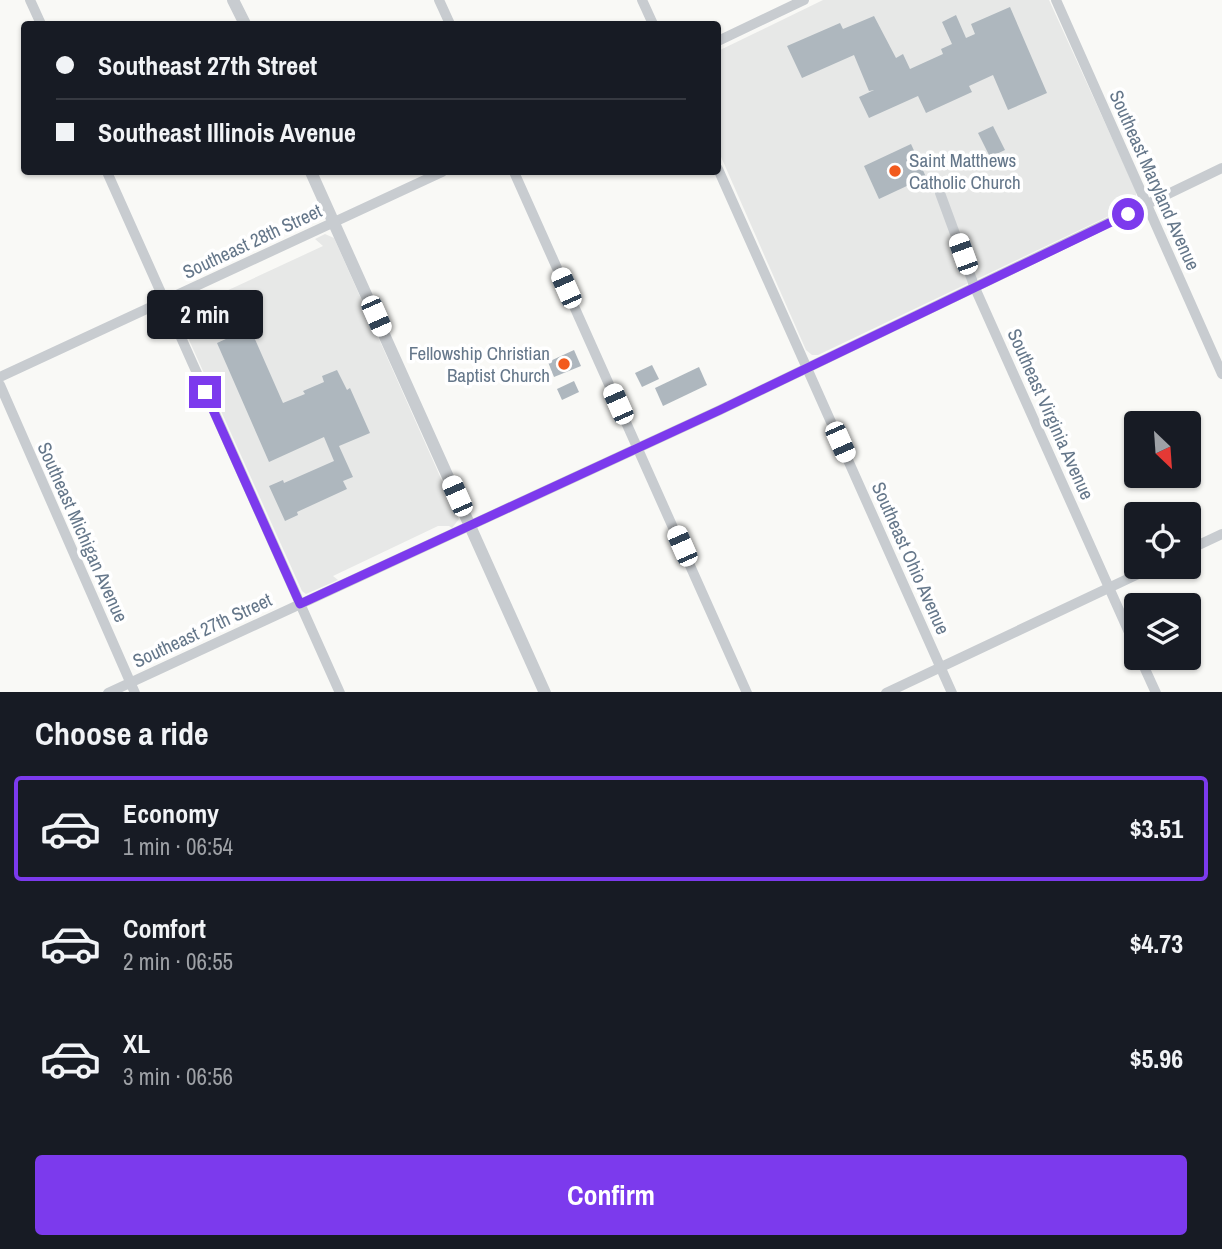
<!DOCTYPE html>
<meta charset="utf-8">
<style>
:root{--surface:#171b24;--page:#242831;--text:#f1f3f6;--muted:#9ea1a6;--line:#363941;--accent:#7c3aed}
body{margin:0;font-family:"Archivo Narrow",sans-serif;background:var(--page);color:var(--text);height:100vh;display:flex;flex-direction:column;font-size:26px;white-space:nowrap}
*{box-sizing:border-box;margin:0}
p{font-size:23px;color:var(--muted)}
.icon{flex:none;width:38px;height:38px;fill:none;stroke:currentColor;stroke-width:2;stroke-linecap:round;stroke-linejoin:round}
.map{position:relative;height:692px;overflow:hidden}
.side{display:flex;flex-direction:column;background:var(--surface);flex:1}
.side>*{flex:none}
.banner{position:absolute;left:21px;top:21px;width:700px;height:154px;border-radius:7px;box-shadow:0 2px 5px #0004;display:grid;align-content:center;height:154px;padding:0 35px;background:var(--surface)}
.needle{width:46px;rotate:155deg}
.buttons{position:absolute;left:1124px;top:411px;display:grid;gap:14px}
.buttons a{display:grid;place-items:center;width:77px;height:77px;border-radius:7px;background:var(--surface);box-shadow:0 2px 5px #0004;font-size:35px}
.end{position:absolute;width:32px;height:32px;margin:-16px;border:9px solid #7c3aed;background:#fff;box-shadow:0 0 0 4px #fff}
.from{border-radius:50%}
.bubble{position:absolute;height:49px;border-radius:7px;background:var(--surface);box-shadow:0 2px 5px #0004;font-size:23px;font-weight:800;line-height:49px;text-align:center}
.car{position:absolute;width:21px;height:42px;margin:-21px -10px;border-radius:9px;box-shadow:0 0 5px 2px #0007;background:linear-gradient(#fff 24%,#345 0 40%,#fff 0 76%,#345 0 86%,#fff 0)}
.banner b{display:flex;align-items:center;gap:24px;height:66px;font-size:26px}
.banner b+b{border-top:2px solid var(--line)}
.banner i{width:18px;height:18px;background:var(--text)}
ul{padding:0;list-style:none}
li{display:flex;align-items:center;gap:21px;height:105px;margin:0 14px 10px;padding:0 21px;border:4px solid transparent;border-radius:7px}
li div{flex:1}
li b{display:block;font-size:26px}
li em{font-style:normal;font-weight:800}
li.selected{border-color:var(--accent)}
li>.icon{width:63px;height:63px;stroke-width:1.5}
h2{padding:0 35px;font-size:32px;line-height:84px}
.button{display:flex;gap:14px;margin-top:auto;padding:14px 35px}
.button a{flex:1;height:80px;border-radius:7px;background:var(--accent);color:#fff;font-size:28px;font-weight:800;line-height:80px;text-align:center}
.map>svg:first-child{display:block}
.built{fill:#e7e8e7}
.building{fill:#aeb7be}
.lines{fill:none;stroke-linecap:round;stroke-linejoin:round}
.minor{stroke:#c8ccd0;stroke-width:10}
.tertiary{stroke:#c8ccd0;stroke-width:12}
.route{stroke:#7c3aed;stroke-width:9}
.poi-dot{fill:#f25a1d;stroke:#fff;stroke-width:2.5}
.labels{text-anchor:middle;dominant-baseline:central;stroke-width:7;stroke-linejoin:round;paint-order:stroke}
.poi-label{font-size:19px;fill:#65778a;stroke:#fff;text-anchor:start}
.street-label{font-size:19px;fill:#65778a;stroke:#fff}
</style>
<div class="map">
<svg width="1222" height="693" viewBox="0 0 1222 693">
<rect width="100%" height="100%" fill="#f9f9f6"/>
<g class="built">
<path d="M823 0H1049L1136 191V199L1132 205 818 355H812L806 350 718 150V51Z"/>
<path d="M325 234 334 238 459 519 452 528 449 526H438L333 576 338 580 306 594 302 591 176 311 179 302 187 298 196 305 323 246 315 239Z"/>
</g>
<g class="building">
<path d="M1010 7 1047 93 1008 110 993 75 969 86 972 92 926 113 918 96 869 118 859 97 874 90 869 91 854 55 802 78 787 46 840 23 843 29 874 16 896 58 903 54 910 69 943 54 941 49 952 44 942 22 956 15 966 38 975 34 971 24Z"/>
<path d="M993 126 1005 150 990 157 978 133Z"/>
<path d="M911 144 926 177 879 199 864 166Z"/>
<path d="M250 328 283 403 305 394 303 391 324 382 322 376 337 370 347 390 350 388 370 433 339 446 353 477 343 481 347 489 297 512 298 515 285 521 269 486 283 480 284 483 334 461 324 437 269 462 217 343Z"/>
<path d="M574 350 581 366 554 377 548 362Z"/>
<path d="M652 365 659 379 642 387 635 373Z"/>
<path d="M699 367 707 385 663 406 655 388Z"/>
<path d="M574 381 579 392 562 400 557 389Z"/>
</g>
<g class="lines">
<g class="minor">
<path d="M30 0 41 24"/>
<path d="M439 0 450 24"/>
<path d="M642 0 653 24"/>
<path d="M1056 0 1222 374"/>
<path d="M718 41 804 0"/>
<path d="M718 169 952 693"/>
<path d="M107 172 340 693"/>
<path d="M514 172 747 693"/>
<path d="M940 193 975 288 1136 648"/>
<path d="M0 377 442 172"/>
<path d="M0 385 135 693"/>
<path d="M1188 550 1222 534"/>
<path d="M1140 658 1156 693"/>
<path d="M108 693 720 410 1222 168"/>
<path d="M886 693 1153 567"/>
</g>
<g class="tertiary">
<path d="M233 0 245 24"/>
<path d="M311 172 545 693"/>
</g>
</g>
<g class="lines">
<path class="route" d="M205 392 300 604 720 410 1128 214"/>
</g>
<g class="poi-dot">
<circle cx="895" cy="171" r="7"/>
<circle cx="564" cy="364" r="7"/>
</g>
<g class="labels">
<g class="poi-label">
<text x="909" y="160">Saint Matthews<tspan x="909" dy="22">Catholic Church</tspan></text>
<text x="550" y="353" text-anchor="end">Fellowship Christian<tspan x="550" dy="22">Baptist Church</tspan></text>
</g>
<g class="street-label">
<text transform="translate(1155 180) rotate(66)">Southeast Maryland Avenue</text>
<text transform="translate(252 241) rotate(-25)">Southeast 28th Street</text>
<text transform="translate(1051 414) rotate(66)">Southeast Virginia Avenue</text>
<text transform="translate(83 532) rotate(66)">Southeast Michigan Avenue</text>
<text transform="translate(911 558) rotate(66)">Southeast Ohio Avenue</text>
<text transform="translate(202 630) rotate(-25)">Southeast 27th Street</text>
</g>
</g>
</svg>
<div class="buttons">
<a><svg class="needle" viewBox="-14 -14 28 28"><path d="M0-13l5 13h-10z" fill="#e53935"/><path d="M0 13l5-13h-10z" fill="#9ea1a6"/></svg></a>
<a><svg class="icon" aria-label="locate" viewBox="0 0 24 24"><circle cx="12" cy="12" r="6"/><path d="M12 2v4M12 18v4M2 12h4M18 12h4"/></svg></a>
<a><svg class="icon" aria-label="layers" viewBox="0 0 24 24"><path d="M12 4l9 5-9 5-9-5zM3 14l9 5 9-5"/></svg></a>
</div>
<i class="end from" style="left:1128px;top:214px"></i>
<i class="end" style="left:205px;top:392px"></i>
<div class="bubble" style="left:147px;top:290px;width:116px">2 min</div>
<i class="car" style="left:963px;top:254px;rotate:340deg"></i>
<i class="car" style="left:566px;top:288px;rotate:336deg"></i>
<i class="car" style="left:376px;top:316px;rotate:156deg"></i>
<i class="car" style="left:618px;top:404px;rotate:336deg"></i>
<i class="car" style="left:840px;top:442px;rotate:156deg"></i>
<i class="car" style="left:457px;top:496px;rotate:336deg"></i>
<i class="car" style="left:682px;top:546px;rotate:336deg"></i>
<div class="banner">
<b><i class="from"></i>Southeast 27th Street</b>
<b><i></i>Southeast Illinois Avenue</b>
</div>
</div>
<section class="side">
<h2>Choose a ride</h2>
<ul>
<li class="selected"><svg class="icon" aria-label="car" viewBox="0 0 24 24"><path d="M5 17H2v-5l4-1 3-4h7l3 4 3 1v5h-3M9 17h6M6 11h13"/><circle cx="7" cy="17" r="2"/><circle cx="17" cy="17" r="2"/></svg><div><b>Economy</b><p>1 min · 06:54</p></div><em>$3.51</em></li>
<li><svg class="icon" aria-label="car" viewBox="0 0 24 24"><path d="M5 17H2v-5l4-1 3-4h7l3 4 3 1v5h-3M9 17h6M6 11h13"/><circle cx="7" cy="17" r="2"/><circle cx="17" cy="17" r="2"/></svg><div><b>Comfort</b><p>2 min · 06:55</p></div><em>$4.73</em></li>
<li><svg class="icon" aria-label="car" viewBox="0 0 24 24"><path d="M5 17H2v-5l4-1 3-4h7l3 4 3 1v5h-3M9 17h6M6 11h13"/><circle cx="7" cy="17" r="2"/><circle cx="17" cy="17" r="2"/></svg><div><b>XL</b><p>3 min · 06:56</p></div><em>$5.96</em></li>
</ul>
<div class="button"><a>Confirm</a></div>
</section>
